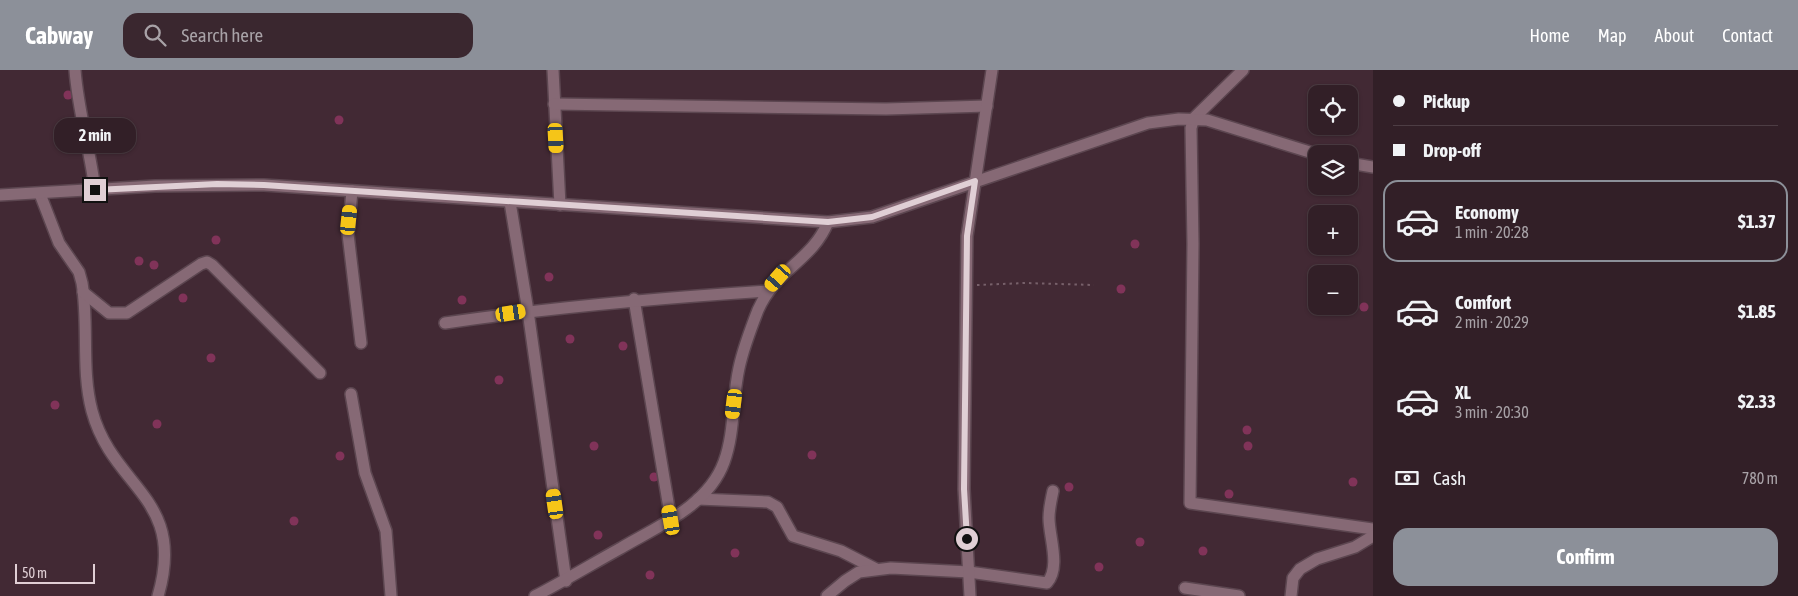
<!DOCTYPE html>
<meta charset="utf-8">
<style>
:root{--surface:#321f27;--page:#3a272f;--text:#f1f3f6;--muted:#a8a2a7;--line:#4d3d44;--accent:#8c9099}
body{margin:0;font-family:"Asap Condensed",sans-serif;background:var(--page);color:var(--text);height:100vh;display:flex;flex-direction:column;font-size:19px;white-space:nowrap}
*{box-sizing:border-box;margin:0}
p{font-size:16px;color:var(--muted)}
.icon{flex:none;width:28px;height:28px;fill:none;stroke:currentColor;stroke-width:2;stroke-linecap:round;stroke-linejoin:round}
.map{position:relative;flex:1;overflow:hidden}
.side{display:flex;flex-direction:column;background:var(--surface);width:425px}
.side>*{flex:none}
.top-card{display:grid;align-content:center;height:110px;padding:0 20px;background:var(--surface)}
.fabs{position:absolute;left:1308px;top:15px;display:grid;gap:10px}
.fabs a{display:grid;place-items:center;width:50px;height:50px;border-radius:10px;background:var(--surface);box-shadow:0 1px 4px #0004,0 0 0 1px var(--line);font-size:25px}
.scale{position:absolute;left:15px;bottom:12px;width:80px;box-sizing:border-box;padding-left:5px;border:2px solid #e0cfd5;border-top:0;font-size:14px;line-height:18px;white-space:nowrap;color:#e0cfd5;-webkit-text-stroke:4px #422934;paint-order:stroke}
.end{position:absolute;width:22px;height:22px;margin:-11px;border:6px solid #e0cfd5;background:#111;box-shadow:0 0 0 2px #111}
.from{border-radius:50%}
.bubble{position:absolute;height:35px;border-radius:15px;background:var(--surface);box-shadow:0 1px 4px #0004,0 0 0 1px var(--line);font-size:16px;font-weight:700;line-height:35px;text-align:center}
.car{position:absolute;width:15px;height:30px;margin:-15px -8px;border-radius:6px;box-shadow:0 0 4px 1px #0007;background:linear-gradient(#f5c518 24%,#345 0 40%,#f5c518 0 76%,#345 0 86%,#f5c518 0)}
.top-card b{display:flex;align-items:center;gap:18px;height:48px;font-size:19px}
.top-card b+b{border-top:1px solid var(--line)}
.top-card i{width:12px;height:12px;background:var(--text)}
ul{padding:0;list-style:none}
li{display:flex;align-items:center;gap:15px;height:82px;margin:0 10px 8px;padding:0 10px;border:2px solid transparent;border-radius:15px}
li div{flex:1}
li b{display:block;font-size:19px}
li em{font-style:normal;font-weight:700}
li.active{border-color:var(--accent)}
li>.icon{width:45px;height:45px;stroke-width:1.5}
.pay{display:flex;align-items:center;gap:12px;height:55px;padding:0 20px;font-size:19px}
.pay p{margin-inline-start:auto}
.cta{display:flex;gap:10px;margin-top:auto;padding:10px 20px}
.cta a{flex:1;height:58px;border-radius:15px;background:var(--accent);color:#fff;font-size:20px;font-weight:700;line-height:58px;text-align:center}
header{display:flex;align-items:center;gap:30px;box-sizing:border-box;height:70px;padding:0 25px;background:var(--accent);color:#fff}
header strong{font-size:24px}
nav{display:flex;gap:28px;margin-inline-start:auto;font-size:18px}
.search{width:350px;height:45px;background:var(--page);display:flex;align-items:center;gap:12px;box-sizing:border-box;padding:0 18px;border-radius:15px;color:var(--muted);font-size:19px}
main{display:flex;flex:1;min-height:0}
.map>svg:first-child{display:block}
.building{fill:#813359}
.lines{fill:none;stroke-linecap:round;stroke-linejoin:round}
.street-casing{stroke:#5c4650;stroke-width:14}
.path{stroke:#77606a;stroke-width:2;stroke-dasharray:2.5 4;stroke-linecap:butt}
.street{stroke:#866975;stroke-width:11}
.route{stroke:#e0cfd5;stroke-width:6}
</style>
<header>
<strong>Cabway</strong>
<div class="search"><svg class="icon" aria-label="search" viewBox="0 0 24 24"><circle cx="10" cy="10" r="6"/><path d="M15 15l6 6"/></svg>Search here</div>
<nav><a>Home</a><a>Map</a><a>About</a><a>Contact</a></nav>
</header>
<main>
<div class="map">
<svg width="1373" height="526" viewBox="0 0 1373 526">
<rect width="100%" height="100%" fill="#422934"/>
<g class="building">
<circle cx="68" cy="25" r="4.5"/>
<circle cx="339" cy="50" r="4.5"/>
<circle cx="216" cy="170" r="4.5"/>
<circle cx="1135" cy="174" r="4.5"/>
<circle cx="139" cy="191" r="4.5"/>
<circle cx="154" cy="195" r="4.5"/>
<circle cx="549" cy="207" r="4.5"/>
<circle cx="1121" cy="219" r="4.5"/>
<circle cx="183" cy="228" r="4.5"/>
<circle cx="462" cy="230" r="4.5"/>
<circle cx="1364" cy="237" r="4.5"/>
<circle cx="570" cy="269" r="4.5"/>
<circle cx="623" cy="276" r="4.5"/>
<circle cx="211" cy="288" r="4.5"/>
<circle cx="499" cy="310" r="4.5"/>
<circle cx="55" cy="335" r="4.5"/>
<circle cx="157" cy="354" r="4.5"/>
<circle cx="1247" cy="360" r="4.5"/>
<circle cx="594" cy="376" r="4.5"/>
<circle cx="1248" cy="376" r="4.5"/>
<circle cx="812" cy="385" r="4.5"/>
<circle cx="340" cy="386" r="4.5"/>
<circle cx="654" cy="407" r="4.5"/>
<circle cx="1353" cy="412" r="4.5"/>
<circle cx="1069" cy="417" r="4.5"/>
<circle cx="1229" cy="424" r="4.5"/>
<circle cx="294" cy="451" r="4.5"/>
<circle cx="598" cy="465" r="4.5"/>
<circle cx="1140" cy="472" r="4.5"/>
<circle cx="1203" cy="481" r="4.5"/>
<circle cx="735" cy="483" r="4.5"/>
<circle cx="1099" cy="497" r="4.5"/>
<circle cx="650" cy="505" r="4.5"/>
</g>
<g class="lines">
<g class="street-casing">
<g id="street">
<path d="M75 0C78 41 90 79 95 120"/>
<path d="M553 0 560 135"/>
<path d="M1243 0 1194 48 1191 58 1193 174 1190 433 1373 459"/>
<path d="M554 34 886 39 987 36"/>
<path d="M1349 93 1373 97"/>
<path d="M352 121 348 164 361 273"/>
<path d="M40 124 59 173 79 202 82 213C89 255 81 300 92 341 113 419 187 427 158 526"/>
<path d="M0 125 155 116 264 115 828 152 872 147 1148 53 1179 49 1207 50 1316 84"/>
<path d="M510 132 528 241 566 511"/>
<path d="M83 222 109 243H127L201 194 207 192 212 195 320 303"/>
<path d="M634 229 671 450"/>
<path d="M445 253C552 237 659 228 767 221"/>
<path d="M351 324 365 403 386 461 391 526"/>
<path d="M698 429 768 432 777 437 793 466 841 481 876 499"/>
<path d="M1185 518 1239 526"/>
<path d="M535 526C564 511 592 494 621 478 658 456 708 436 724 392 735 362 732 329 739 298 743 279 751 258 758 240 776 199 812 191 828 152"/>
<path d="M827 526 845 511 859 502 891 498 969 502 1047 513C1061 497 1049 467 1049 448 1049 439 1051 430 1053 421"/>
<path d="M970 526 964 419 967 166 992 0"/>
<path d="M1291 526 1293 508 1300 499 1317 489 1355 477 1373 466"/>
</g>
</g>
<path class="path" d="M977 215 1025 213 1094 215"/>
<use href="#street" class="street"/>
</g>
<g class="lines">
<path class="route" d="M95 120 217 114 264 115 828 152 872 147 975 111 967 166 964 419 967 469"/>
</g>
</svg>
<div class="fabs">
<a><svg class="icon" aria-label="locate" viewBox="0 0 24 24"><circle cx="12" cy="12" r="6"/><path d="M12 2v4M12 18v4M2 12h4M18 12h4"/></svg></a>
<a><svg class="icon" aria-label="layers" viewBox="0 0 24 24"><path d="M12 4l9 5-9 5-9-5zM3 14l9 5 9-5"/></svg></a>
<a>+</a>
<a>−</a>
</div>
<div class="scale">50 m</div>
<i class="end from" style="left:967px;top:469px"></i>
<i class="end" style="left:95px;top:120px"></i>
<div class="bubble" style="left:54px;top:48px;width:82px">2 min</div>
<i class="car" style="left:556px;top:68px;rotate:177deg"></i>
<i class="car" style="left:349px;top:150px;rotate:6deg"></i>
<i class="car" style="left:778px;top:208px;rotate:221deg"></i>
<i class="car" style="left:511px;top:243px;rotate:81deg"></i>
<i class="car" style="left:734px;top:334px;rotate:187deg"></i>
<i class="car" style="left:555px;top:434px;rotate:352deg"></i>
<i class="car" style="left:671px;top:450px;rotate:350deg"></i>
</div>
<section class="side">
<div class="top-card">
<b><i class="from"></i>Pickup</b>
<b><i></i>Drop-off</b>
</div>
<ul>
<li class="active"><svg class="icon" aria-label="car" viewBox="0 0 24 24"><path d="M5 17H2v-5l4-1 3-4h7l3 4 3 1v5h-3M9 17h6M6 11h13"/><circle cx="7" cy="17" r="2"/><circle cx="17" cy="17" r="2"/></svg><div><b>Economy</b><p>1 min · 20:28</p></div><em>$1.37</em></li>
<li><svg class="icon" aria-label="car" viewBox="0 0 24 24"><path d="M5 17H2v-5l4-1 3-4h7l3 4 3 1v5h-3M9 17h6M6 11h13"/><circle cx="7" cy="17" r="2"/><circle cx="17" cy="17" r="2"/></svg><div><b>Comfort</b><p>2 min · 20:29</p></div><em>$1.85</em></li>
<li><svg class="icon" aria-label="car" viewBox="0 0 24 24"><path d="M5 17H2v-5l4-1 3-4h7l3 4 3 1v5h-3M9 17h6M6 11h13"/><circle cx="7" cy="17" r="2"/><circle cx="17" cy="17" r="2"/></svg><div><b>XL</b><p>3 min · 20:30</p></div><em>$2.33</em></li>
</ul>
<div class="pay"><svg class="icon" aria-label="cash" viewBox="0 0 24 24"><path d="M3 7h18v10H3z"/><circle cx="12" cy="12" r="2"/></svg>Cash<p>780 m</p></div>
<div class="cta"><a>Confirm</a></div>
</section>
</main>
